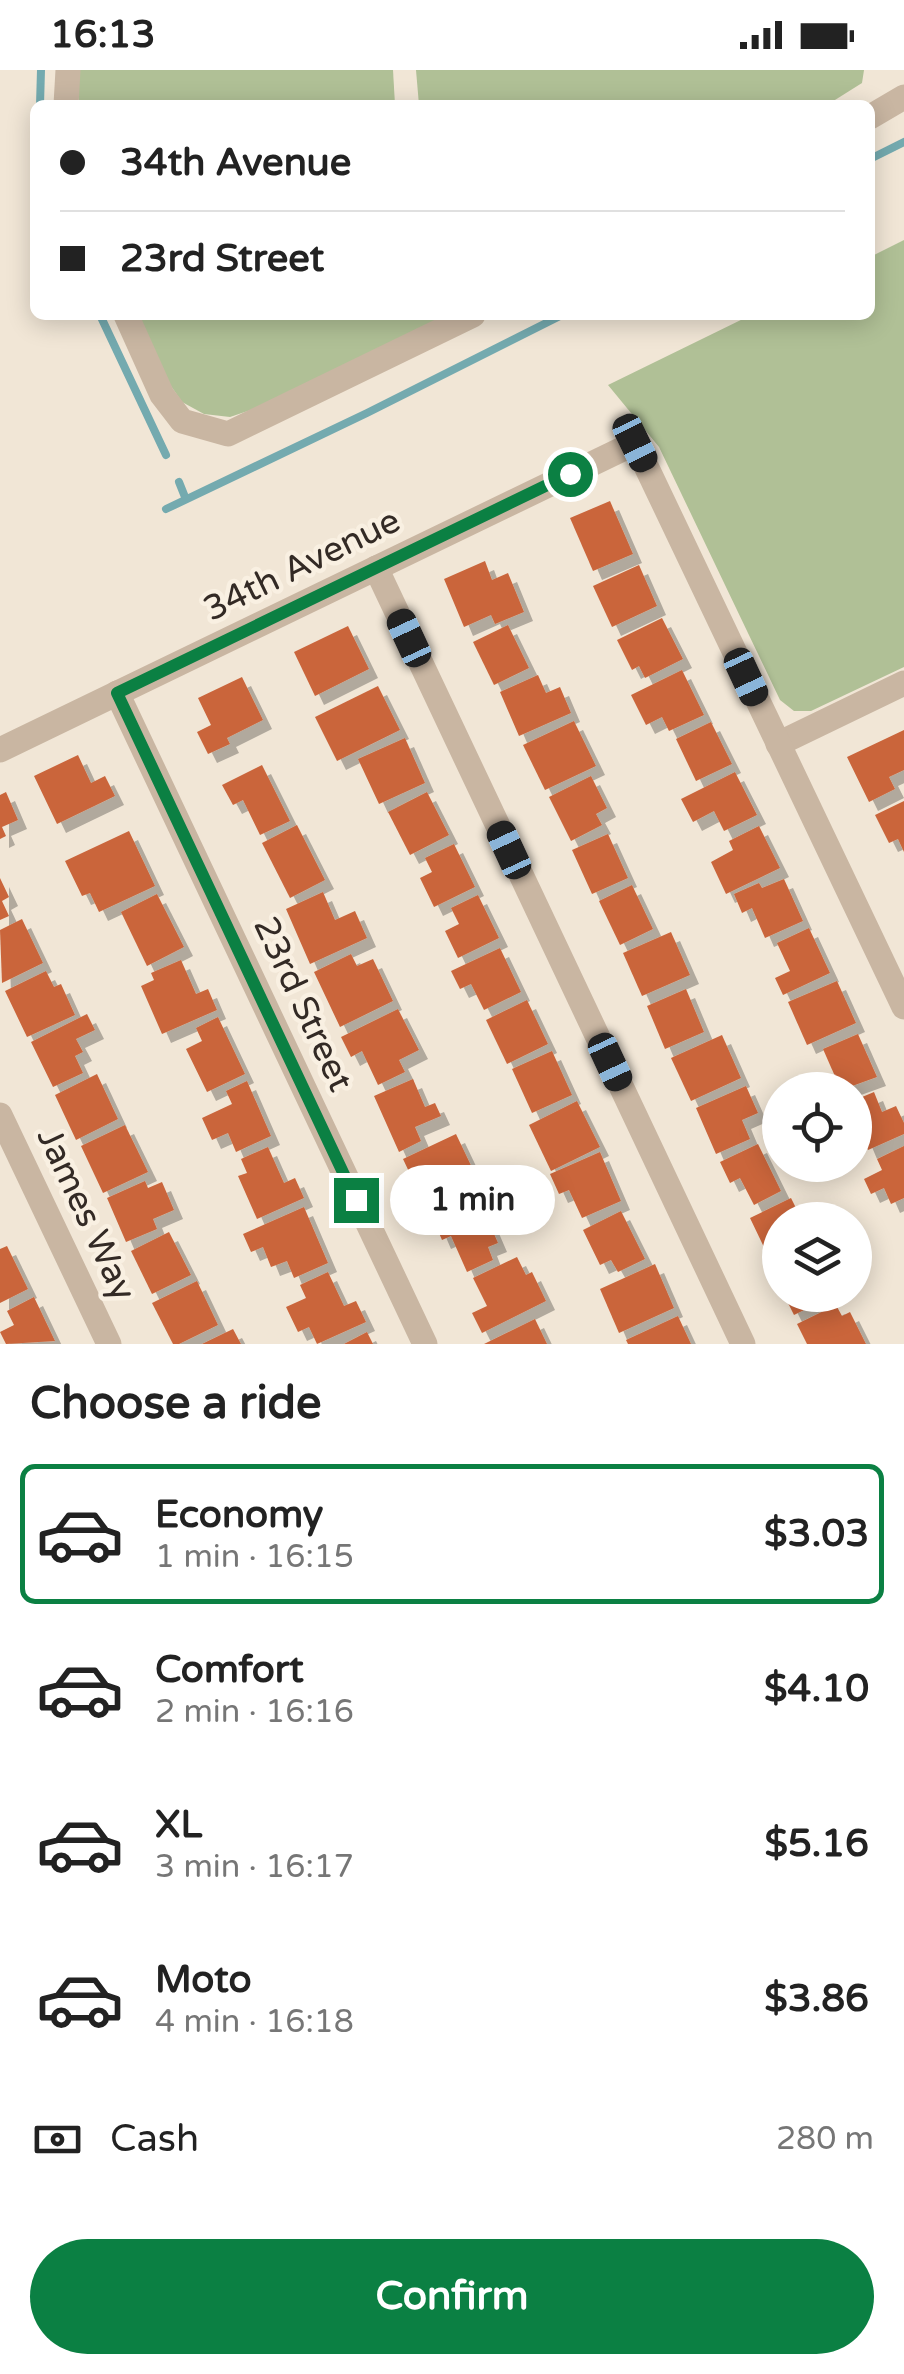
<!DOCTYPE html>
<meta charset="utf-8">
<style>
:root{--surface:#fff;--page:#f2f2f2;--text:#222;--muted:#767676;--line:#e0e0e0;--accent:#0b8043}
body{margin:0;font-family:"Varela Round",sans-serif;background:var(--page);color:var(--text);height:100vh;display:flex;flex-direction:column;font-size:38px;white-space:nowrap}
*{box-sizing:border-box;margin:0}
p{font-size:32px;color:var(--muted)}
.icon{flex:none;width:55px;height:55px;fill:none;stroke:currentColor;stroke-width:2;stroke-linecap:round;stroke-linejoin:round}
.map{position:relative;height:1274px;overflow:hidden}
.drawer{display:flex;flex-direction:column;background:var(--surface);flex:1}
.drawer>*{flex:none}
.guide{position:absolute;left:30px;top:30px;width:845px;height:220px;border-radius:15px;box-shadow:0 5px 25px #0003;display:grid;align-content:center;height:220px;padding:0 30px;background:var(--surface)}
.tools{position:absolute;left:762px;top:1002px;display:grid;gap:20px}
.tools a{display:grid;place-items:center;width:110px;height:110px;border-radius:50%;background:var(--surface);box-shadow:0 5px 25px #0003;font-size:50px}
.end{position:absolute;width:45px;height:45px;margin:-22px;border:12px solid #0b8043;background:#fff;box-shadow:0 0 0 5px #fff}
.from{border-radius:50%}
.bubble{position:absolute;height:70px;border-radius:35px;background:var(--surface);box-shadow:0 5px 25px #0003;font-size:32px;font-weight:700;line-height:70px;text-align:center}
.car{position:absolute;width:30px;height:60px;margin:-30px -15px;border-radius:12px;box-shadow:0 0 8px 2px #0007;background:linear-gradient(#222 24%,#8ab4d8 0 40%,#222 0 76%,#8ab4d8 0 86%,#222 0)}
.guide b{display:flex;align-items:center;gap:35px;height:95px;font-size:38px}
.guide b+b{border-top:2px solid var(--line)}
.guide i{width:25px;height:25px;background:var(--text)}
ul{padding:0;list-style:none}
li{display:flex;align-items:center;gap:30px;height:140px;margin:0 20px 15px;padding:0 10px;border:5px solid transparent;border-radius:15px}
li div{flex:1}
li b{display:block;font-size:38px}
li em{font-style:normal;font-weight:700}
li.selected{border-color:var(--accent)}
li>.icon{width:90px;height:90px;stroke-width:1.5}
h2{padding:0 30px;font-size:45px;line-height:120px}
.pay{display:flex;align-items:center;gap:25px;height:110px;padding:0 30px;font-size:38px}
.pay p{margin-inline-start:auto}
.cta{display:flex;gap:20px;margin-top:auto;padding:20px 30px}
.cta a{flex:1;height:115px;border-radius:60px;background:var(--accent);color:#fff;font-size:40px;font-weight:700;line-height:115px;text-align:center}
.status{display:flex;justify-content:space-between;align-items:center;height:70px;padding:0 50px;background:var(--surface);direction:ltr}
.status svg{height:28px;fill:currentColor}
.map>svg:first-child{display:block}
.green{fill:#b0c096}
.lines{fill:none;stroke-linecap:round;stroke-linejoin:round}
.stream{stroke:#74aaaf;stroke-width:8}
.building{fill:#ca653b;filter:url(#shadow)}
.minor{stroke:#c9b6a2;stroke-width:25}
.route{stroke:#0b8043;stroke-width:12}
.labels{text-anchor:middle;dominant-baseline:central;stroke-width:9;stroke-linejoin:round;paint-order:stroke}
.street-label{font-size:35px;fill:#332a25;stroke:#f9f0e2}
</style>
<div class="status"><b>16:13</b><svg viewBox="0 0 49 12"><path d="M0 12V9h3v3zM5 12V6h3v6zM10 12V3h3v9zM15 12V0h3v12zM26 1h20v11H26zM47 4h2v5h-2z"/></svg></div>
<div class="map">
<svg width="904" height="1274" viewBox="0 0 904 1274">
<defs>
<filter id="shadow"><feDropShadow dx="9" dy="9" stdDeviation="0" flood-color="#0004"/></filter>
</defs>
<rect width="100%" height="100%" fill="#f1e6d6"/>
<g class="green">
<path d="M77 0H393L395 35H79Z"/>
<path d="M416 0H864L862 13 827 35H419Z"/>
<path d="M904 170V597L811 641H794L780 630 659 377 608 315 751 245H870V187Z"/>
<path d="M137 245H450L266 335 230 347 204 344 182 332 166 309Z"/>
</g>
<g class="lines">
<g class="stream">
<path d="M40 35 41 0"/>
<path d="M870 89 904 72"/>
<path d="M100 245 166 385"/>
<path d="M179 412 185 427"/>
<path d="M166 439 367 343 562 245"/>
</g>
</g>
<g class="building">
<path d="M610 431 633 484 593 501 570 448Z"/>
<path d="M485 491 492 510 508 503 524 542 495 554 491 545 464 557 444 509Z"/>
<path d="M639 495 657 536 612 557 593 516Z"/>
<path d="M662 548 683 589 645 608 639 596 632 600 617 570Z"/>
<path d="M508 555 529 598 494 615 473 572Z"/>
<path d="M348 556 369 599 315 626 294 582Z"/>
<path d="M682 600 704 645 669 661 662 647 646 655 631 625Z"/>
<path d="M538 605 546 623 560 617 571 643 519 666 500 622Z"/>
<path d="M242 607 263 650 227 668 230 674 208 684 197 662 211 655 198 628Z"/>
<path d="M378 616 400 660 337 691 315 647Z"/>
<path d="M574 651 596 696 545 720 523 675Z"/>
<path d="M711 652 732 694 696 711 676 669Z"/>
<path d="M904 660V700L889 707 895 719 869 732 847 687Z"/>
<path d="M405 668 425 713 379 734 358 689Z"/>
<path d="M78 685 91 713 105 706 115 726 57 754 34 706Z"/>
<path d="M262 695 290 751 260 765 243 730 233 735 222 715Z"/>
<path d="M735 702 757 745 724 761 714 741 693 752 681 729Z"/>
<path d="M591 706 607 738 596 744 602 755 571 771 549 727Z"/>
<path d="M6 722 18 750 2 757 6 766 0 769V725Z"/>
<path d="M427 722 449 765 410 785 388 742Z"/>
<path d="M904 731V782L898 769 889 773 875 745Z"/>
<path d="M297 755 325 810 290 828 262 773Z"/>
<path d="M759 756 780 798 726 824 711 792 733 780 729 771Z"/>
<path d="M129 761 155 816 99 842 90 823 82 826 65 791Z"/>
<path d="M608 764 628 808 592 824 572 780Z"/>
<path d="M454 774 475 817 434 837 420 808 432 802 425 788Z"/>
<path d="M0 808 9 827 2 831 9 846 0 850Z"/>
<path d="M784 809 803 851 765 868 752 838 742 843 734 824 759 813 762 818Z"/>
<path d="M632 815 653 859 620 875 599 831Z"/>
<path d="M323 822 335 850 355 841 367 868 310 894 286 839Z"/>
<path d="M157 824 184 877 147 896 121 842Z"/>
<path d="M478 825 499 868 458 888 445 861 459 854 451 838Z"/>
<path d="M22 849 43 893 2 913 0 860Z"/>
<path d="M809 858 830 903 783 925 775 908 790 901 777 873Z"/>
<path d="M671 862 690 905 642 926 623 883Z"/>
<path d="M500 878 521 922 484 940 471 914 460 919 451 901Z"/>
<path d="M351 884 357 896 373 889 393 931 340 957 314 902Z"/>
<path d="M181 890 196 924 208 919 217 940 162 964 141 916 154 910 151 903Z"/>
<path d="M46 901 54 917 61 914 75 945 27 967 5 921Z"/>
<path d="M837 911 856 953 807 975 788 932Z"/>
<path d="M686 919 704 962 665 979 647 936Z"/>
<path d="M527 930 548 974 507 994 486 950Z"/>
<path d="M398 939 419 980 399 990 405 1002 378 1015 362 981 351 987 341 967Z"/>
<path d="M87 944 95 960 76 969 83 982 75 986 83 1003 53 1017 31 972Z"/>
<path d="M218 947 245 1004 207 1022 186 979 202 971 196 958Z"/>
<path d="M858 964 877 1007 841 1020 823 979Z"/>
<path d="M722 965 741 1008 691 1031 671 988Z"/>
<path d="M552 981 572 1025 532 1043 512 999Z"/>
<path d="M97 1004 118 1049 76 1070 55 1025Z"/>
<path d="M413 1009 425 1037 435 1033 441 1046 415 1057 421 1071 399 1082 374 1026Z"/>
<path d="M247 1011 271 1066 236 1082 228 1063 212 1070 202 1048 232 1034 226 1021Z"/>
<path d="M746 1016 758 1043 742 1050 750 1069 716 1084 696 1038Z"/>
<path d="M874 1022 882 1042 896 1036 904 1053V1064L868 1080 860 1061 855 1063V1030Z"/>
<path d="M577 1031 600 1077 551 1101 529 1055Z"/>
<path d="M125 1055 148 1102 103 1123 81 1076Z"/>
<path d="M456 1064 476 1106 446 1120 452 1133 429 1144 403 1089Z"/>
<path d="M758 1074 781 1121 754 1135 740 1108 730 1113 720 1092Z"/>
<path d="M904 1076V1128L891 1134 884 1118 871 1124 864 1109 882 1100 877 1089Z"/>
<path d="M268 1077 284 1113 295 1108 304 1128 257 1149 238 1106 247 1103 241 1089Z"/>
<path d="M600 1082 621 1131 582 1148 569 1120 559 1124 550 1104Z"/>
<path d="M145 1111 148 1118 162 1112 174 1140 153 1149 157 1159 126 1172 107 1128Z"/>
<path d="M791 1128 802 1150H780V1187L771 1192 750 1148Z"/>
<path d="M479 1129 498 1173 488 1177 493 1190 467 1202 451 1166 442 1170 433 1149Z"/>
<path d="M304 1137 328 1193 294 1208 287 1191 271 1197 263 1177 251 1182 243 1164Z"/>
<path d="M621 1141 645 1189 618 1202 611 1190 600 1195 583 1160Z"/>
<path d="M169 1162 191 1205 152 1224 131 1181Z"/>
<path d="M7 1176 28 1219 0 1233V1179Z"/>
<path d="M517 1187 526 1205 532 1202 546 1231 482 1263 472 1243 487 1236 473 1208Z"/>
<path d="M655 1194 674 1238 619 1263 600 1219Z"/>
<path d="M328 1202 344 1236 356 1231 366 1252 317 1274 309 1257 298 1262 286 1237 306 1228 300 1215Z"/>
<path d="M197 1211 218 1255 179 1274H173L152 1233Z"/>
<path d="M784 1225H834L794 1245Z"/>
<path d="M34 1227 55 1271 6 1274 0 1262 14 1255 7 1241Z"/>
<path d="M836 1235 842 1246 850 1242 866 1274H807L797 1254Z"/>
<path d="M678 1246 691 1274H628L626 1270Z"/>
<path d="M535 1249 547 1274H484Z"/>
<path d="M233 1259 241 1274H202Z"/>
<path d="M367 1262 373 1274H344Z"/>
</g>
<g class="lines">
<g class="minor">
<path d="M66 35 68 0"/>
<path d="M870 47 904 27"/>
<path d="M126 245 162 325 182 351 228 364 473 245"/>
<path d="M376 498 743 1274"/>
<path d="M117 623 425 1274"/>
<path d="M778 674 904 613"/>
<path d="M0 680 635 373 904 937"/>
<path d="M0 1045 109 1274"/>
</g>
</g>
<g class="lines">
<path class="route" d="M356 1130 117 623 570 404"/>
</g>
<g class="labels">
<g class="street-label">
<text transform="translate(302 495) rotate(-26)">34th Avenue</text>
<text transform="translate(303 934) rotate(65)">23rd Street</text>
<text transform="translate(86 1144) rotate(65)">James Way</text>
</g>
</g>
</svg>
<div class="tools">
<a><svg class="icon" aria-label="locate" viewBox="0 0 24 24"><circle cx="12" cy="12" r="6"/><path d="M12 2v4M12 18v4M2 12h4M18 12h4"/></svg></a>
<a><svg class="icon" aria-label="layers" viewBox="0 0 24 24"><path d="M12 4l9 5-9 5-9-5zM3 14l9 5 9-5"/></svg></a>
</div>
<i class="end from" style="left:570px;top:404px"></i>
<i class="end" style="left:356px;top:1130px"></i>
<div class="bubble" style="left:390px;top:1095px;width:165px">1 min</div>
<i class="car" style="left:635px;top:373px;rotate:154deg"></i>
<i class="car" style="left:409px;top:568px;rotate:335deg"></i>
<i class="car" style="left:746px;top:607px;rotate:155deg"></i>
<i class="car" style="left:509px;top:780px;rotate:335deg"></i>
<i class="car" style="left:610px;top:992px;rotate:155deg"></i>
<div class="guide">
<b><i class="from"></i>34th Avenue</b>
<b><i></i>23rd Street</b>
</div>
</div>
<section class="drawer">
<h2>Choose a ride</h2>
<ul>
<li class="selected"><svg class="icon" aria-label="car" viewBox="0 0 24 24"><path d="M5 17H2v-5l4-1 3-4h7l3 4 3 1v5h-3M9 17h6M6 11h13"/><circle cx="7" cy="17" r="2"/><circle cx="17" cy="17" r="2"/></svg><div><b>Economy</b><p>1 min · 16:15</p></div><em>$3.03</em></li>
<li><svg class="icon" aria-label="car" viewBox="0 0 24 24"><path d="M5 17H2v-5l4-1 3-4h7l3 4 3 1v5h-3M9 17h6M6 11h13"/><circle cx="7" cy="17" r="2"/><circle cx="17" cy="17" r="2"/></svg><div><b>Comfort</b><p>2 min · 16:16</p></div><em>$4.10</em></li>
<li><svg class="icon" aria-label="car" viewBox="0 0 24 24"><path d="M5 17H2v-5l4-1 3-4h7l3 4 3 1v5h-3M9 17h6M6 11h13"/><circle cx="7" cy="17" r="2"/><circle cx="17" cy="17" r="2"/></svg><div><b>XL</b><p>3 min · 16:17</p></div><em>$5.16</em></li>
<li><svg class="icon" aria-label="car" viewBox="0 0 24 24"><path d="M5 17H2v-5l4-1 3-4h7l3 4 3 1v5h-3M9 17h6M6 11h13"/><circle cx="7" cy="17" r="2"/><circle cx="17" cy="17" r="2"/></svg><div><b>Moto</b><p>4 min · 16:18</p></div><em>$3.86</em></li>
</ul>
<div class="pay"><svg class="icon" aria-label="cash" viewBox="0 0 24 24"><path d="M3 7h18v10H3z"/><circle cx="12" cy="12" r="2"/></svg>Cash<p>280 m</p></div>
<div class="cta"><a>Confirm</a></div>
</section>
